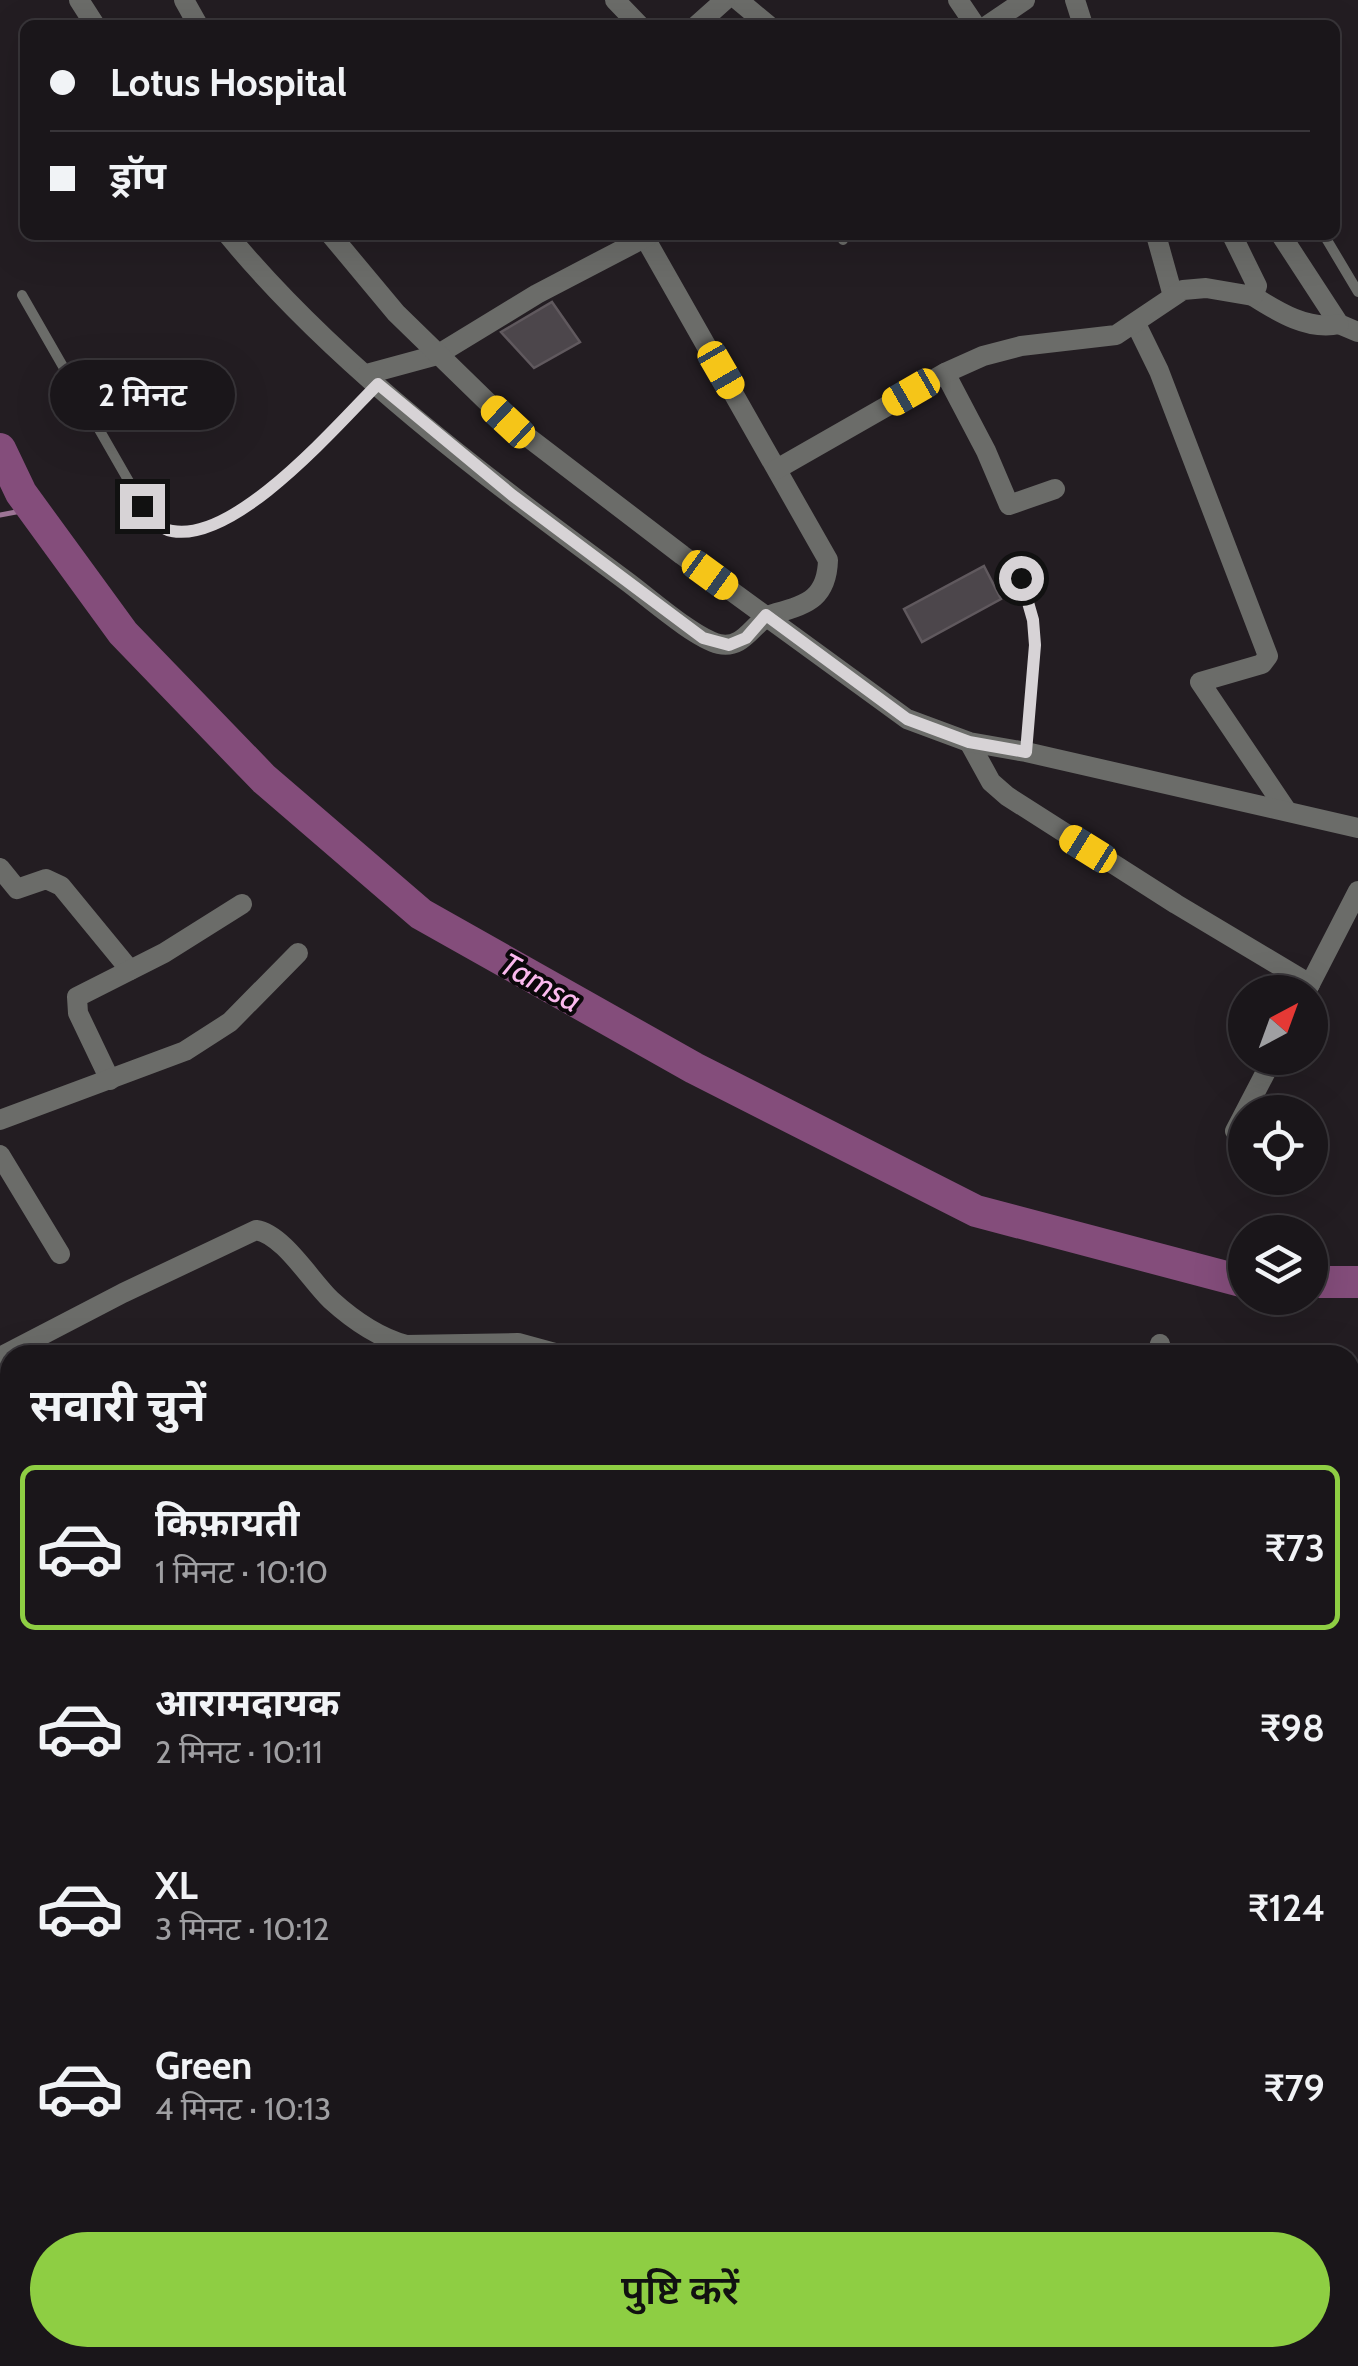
<!DOCTYPE html>
<html lang="hi">
<meta charset="utf-8">
<style>
:root{--surface:#1a161a;--page:#231f23;--text:#f1f3f6;--muted:#9f9fa2;--line:#383539;--accent:#8ece43}
body{margin:0;font-family:Cabin,"Noto Sans Devanagari",sans-serif;background:var(--page);color:var(--text);height:100vh;display:flex;flex-direction:column;font-size:38px;white-space:nowrap}
*{box-sizing:border-box;margin:0}
p{font-size:32px;color:var(--muted)}
.icon{flex:none;width:55px;height:55px;fill:none;stroke:currentColor;stroke-width:2;stroke-linecap:round;stroke-linejoin:round}
.map{position:relative;flex:1;overflow:hidden}
.panel{position:absolute;left:0px;top:1345px;width:1360px;height:1022px;display:flex;flex-direction:column;background:var(--surface);border-radius:30px 30px 0 0;box-shadow:0 10px 40px #0002,0 0 0 2px var(--line)}
.panel>*{flex:none}
.banner{position:absolute;left:20px;top:20px;width:1320px;height:220px;border-radius:15px;box-shadow:0 10px 40px #0002,0 0 0 2px var(--line);display:grid;align-content:center;height:220px;padding:0 30px;background:var(--surface)}
.needle{width:65px;rotate:41deg}
.controls{position:absolute;left:1228px;top:975px;display:grid;gap:20px}
.controls a{display:grid;place-items:center;width:100px;height:100px;border-radius:50%;background:var(--surface);box-shadow:0 10px 40px #0002,0 0 0 2px var(--line);font-size:50px}
.end{position:absolute;width:45px;height:45px;margin:-22px;border:12px solid #d7d3d6;background:#111;box-shadow:0 0 0 5px #111}
.from{border-radius:50%}
.bubble{position:absolute;height:70px;border-radius:35px;background:var(--surface);box-shadow:0 10px 40px #0002,0 0 0 2px var(--line);font-size:32px;font-weight:600;line-height:70px;text-align:center}
.car{position:absolute;width:30px;height:60px;margin:-30px -15px;border-radius:12px;box-shadow:0 0 8px 2px #0007;background:linear-gradient(#f5c518 24%,#345 0 40%,#f5c518 0 76%,#345 0 86%,#f5c518 0)}
.banner b{display:flex;align-items:center;gap:35px;height:95px;font-size:38px}
.banner b+b{border-top:2px solid var(--line)}
.banner i{width:25px;height:25px;background:var(--text)}
ul{padding:0;list-style:none}
li{display:flex;align-items:center;gap:30px;height:165px;margin:0 20px 15px;padding:0 10px;border:5px solid transparent;border-radius:15px}
li div{flex:1}
li b{display:block;font-size:38px}
li em{font-style:normal;font-weight:600}
li.selected{border-color:var(--accent)}
li>.icon{width:90px;height:90px;stroke-width:1.5}
h2{padding:0 30px;font-size:45px;line-height:120px}
.button{display:flex;gap:20px;margin-top:auto;padding:20px 30px}
.button a{flex:1;height:115px;border-radius:60px;background:var(--accent);color:#111;font-size:40px;font-weight:600;line-height:115px;text-align:center}
.map>svg:first-child{display:block}
.lines{fill:none;stroke-linecap:round;stroke-linejoin:round}
.stream{stroke:#9d7596;stroke-width:5}
.river{stroke:#844d7b;stroke-width:32}
.building{fill:#4c464b;stroke:#60595e;stroke-width:2.5}
.service{stroke:#6b6c69;stroke-width:10}
.minor{stroke:#6b6c69;stroke-width:20}
.tertiary{stroke:#6b6c69;stroke-width:20}
.trunk{stroke:#c6cac3;stroke-width:28}
.route{stroke:#d7d3d6;stroke-width:12}
.labels{text-anchor:middle;dominant-baseline:central;stroke-width:8;stroke-linejoin:round;paint-order:stroke}
.water-label{font-size:32px;font-style:italic;fill:#fbb9ee;stroke:#0b080a}
</style>
<div class="map">
<svg width="1358" height="2366" viewBox="0 0 1358 2366">
<rect width="100%" height="100%" fill="#231d22"/>
<g class="lines">
<path class="stream" d="M0 515 32 509"/>
<g class="river">
<path d="M0 449 21 493 123 633 264 779 421 914 694 1068 976 1211 1245 1282"/>
<path d="M1310 1282H1358"/>
</g>
</g>
<g class="building">
<path d="M552 302 580 342 534 368 501 332Z"/>
<path d="M984 566 1001 599 922 642 904 609Z"/>
</g>
<g class="lines">
<g class="service">
<path d="M840 235 843 240"/>
<path d="M1324 235 1358 292"/>
<path d="M22 295 143 506C150 517 158 528 172 531 235 543 337 426 378 384"/>
<path d="M1021 578 1033 620 1035 645 1026 752"/>
<path d="M446 2358 452 2366"/>
<path d="M400 2366 413 2358"/>
</g>
<g class="minor">
<path d="M79 0 95 25"/>
<path d="M615 0 639 25"/>
<path d="M738 0 768 25"/>
<path d="M958 0 975 25"/>
<path d="M1075 0 1083 25"/>
<path d="M697 25 725 0"/>
<path d="M988 25 1025 0"/>
<path d="M228 235C336 366 488 479 625 580 647 596 694 638 719 644 746 650 754 618 776 613 809 605 827 596 828 560L645 238"/>
<path d="M1156 235 1173 296"/>
<path d="M1281 235 1339 324 1358 332"/>
<path d="M1253 296C1278 312 1309 331 1339 324"/>
<path d="M1136 324 1159 371 1268 656 1262 664 1200 682 1287 811"/>
<path d="M945 373 986 451 1009 505 1055 489"/>
<path d="M367 374 437 355 537 294 650 235"/>
<path d="M777 469 945 373 983 356 1021 346 1116 335 1183 290 1206 288 1253 296 1257 286 1232 235"/>
<path d="M969 742 991 782 1007 796 1176 904 1310 984"/>
<path d="M0 868 17 889 46 879 61 886 130 970"/>
<path d="M1306 992 1358 891"/>
<path d="M110 1080 78 1013 77 997 164 953 242 904"/>
<path d="M0 1120 185 1051 230 1022 298 953"/>
<path d="M1235 1131 1273 1058"/>
<path d="M0 1155 60 1254"/>
<path d="M1157 1355 1160 1344"/>
<path d="M0 1357 123 1293 256 1230C283 1234 311 1281 331 1300 353 1320 377 1337 406 1345L518 1343 562 1355"/>
<path d="M1350 1769 1358 1761"/>
<path d="M1350 2067 1358 2059"/>
<path d="M0 2081 10 2087"/>
<path d="M684 2358 696 2366"/>
<path d="M953 2358 964 2366"/>
<path d="M1228 2358 1234 2366"/>
<path d="M25 2366 37 2358"/>
</g>
<g class="tertiary">
<path d="M184 0 198 25"/>
<path d="M331 235 396 313 508 422 682 555 907 719 969 742 1026 752 1358 828"/>
<path d="M0 1506 10 1511"/>
<path d="M1350 1662 1358 1667"/>
<path d="M832 2366 838 2358"/>
</g>
<g class="trunk">
<path d="M0 2258 10 2269"/>
<path d="M0 2294 10 2305"/>
<path d="M56 2358 64 2366"/>
<path d="M87 2358 94 2366"/>
</g>
</g>
<g class="lines">
<path class="route" d="M142 506C150 517 159 529 172 531 236 543 336 426 378 384L512 495 703 638 729 645 746 638 766 615 907 719 969 742 1026 752 1035 645 1033 620 1021 578"/>
</g>
<g class="labels">
<g class="water-label">
<text transform="translate(541 982) rotate(29)">Tamsa</text>
</g>
</g>
</svg>
<div class="controls">
<a><svg class="needle" viewBox="-14 -14 28 28"><path d="M0-13l5 13h-10z" fill="#e53935"/><path d="M0 13l5-13h-10z" fill="#9f9fa2"/></svg></a>
<a><svg class="icon" aria-label="locate" viewBox="0 0 24 24"><circle cx="12" cy="12" r="6"/><path d="M12 2v4M12 18v4M2 12h4M18 12h4"/></svg></a>
<a><svg class="icon" aria-label="layers" viewBox="0 0 24 24"><path d="M12 4l9 5-9 5-9-5zM3 14l9 5 9-5"/></svg></a>
</div>
<i class="end from" style="left:1021px;top:578px"></i>
<i class="end" style="left:142px;top:506px"></i>
<div class="bubble" style="left:50px;top:360px;width:185px">2 मिनट</div>
<i class="car" style="left:721px;top:370px;rotate:150deg"></i>
<i class="car" style="left:911px;top:392px;rotate:240deg"></i>
<i class="car" style="left:508px;top:422px;rotate:313deg"></i>
<i class="car" style="left:710px;top:575px;rotate:126deg"></i>
<i class="car" style="left:1088px;top:849px;rotate:302deg"></i>
<div class="banner">
<b><i class="from"></i>Lotus Hospital</b>
<b><i></i>ड्रॉप</b>
</div>
<section class="panel">
<h2>सवारी चुनें</h2>
<ul>
<li class="selected"><svg class="icon" aria-label="car" viewBox="0 0 24 24"><path d="M5 17H2v-5l4-1 3-4h7l3 4 3 1v5h-3M9 17h6M6 11h13"/><circle cx="7" cy="17" r="2"/><circle cx="17" cy="17" r="2"/></svg><div><b>किफ़ायती</b><p>1 मिनट · 10:10</p></div><em>₹73</em></li>
<li><svg class="icon" aria-label="car" viewBox="0 0 24 24"><path d="M5 17H2v-5l4-1 3-4h7l3 4 3 1v5h-3M9 17h6M6 11h13"/><circle cx="7" cy="17" r="2"/><circle cx="17" cy="17" r="2"/></svg><div><b>आरामदायक</b><p>2 मिनट · 10:11</p></div><em>₹98</em></li>
<li><svg class="icon" aria-label="car" viewBox="0 0 24 24"><path d="M5 17H2v-5l4-1 3-4h7l3 4 3 1v5h-3M9 17h6M6 11h13"/><circle cx="7" cy="17" r="2"/><circle cx="17" cy="17" r="2"/></svg><div><b>XL</b><p>3 मिनट · 10:12</p></div><em>₹124</em></li>
<li><svg class="icon" aria-label="car" viewBox="0 0 24 24"><path d="M5 17H2v-5l4-1 3-4h7l3 4 3 1v5h-3M9 17h6M6 11h13"/><circle cx="7" cy="17" r="2"/><circle cx="17" cy="17" r="2"/></svg><div><b>Green</b><p>4 मिनट · 10:13</p></div><em>₹79</em></li>
</ul>
<div class="button"><a>पुष्टि करें</a></div>
</section>
</div>
